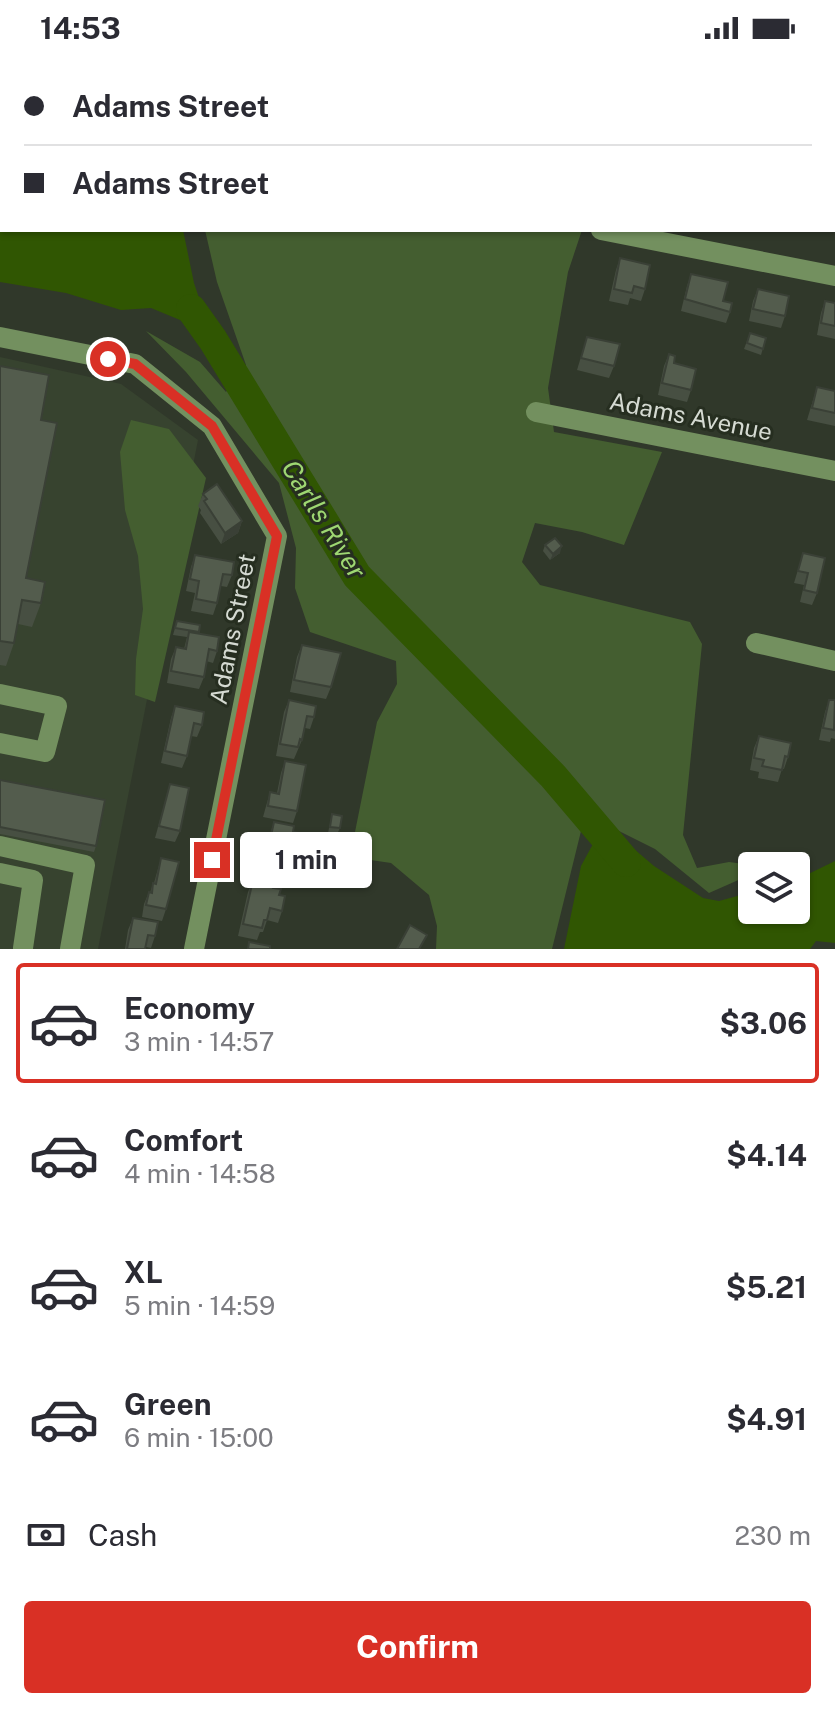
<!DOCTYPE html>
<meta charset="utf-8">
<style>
:root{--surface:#fff;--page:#f7f7f7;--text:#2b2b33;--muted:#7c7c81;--line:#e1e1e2;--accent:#d93025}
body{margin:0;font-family:"Public Sans",sans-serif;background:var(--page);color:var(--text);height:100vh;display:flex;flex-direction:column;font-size:30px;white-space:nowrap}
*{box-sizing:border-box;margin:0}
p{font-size:26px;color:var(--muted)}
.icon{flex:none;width:44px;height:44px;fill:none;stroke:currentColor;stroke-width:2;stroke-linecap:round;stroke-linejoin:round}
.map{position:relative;height:893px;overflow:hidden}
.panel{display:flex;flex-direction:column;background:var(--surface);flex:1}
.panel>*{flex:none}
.top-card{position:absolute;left:0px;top:0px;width:836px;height:176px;box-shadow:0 2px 6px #0004;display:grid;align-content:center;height:176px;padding:0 24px;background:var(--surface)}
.buttons{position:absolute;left:738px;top:796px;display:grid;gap:16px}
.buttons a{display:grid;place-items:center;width:72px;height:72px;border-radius:8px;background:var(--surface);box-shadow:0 2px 6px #0004;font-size:40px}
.end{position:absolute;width:36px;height:36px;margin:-18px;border:10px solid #d93025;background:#fff;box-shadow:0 0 0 4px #fff}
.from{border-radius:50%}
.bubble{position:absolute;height:56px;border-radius:8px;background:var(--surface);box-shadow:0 2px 6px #0004;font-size:26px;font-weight:700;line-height:56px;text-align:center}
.top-card b{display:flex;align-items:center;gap:28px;height:76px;font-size:30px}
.top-card b+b{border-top:2px solid var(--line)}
.top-card i{width:20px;height:20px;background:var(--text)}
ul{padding:14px 0 0;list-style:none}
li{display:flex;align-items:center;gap:24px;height:120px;margin:0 16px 12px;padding:0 8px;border:4px solid transparent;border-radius:8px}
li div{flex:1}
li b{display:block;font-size:30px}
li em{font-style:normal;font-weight:700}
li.current{border-color:var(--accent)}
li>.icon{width:72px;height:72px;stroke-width:1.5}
.pay{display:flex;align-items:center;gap:20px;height:88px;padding:0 24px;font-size:30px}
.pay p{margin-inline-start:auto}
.action{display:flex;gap:16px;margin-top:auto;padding:16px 24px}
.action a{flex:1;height:92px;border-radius:8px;background:var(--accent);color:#fff;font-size:32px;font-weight:700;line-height:92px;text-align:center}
.status{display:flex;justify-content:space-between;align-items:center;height:56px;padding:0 40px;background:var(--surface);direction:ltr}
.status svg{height:22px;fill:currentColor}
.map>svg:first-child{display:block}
.built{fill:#37432f}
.green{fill:#445e30}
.water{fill:#305602}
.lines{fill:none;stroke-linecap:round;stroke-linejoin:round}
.river{stroke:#305602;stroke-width:30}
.minor{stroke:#73905f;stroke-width:20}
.wall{fill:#474f42}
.shaded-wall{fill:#3a4036}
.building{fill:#535c4d;stroke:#3a4036;stroke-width:2}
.route{stroke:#d93025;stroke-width:10}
.labels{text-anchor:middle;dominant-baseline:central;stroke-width:6;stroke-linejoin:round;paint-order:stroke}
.street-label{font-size:24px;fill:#d5dad2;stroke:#262e20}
.water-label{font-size:26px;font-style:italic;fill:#9ed772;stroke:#262e20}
</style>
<div class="status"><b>14:53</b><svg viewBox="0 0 49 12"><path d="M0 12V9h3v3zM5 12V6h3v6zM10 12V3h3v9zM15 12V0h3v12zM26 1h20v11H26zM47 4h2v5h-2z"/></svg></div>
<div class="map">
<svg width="835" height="893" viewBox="0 0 835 893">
<rect width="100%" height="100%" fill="#30382a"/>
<g class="built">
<path d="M415 0H589V2Z"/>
<path d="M0 301 121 328 198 384 98 893H0Z"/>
</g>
<g class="green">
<path d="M205 174H582L568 216 548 332 554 376 662 396 624 489 582 476 535 467 522 506 540 529 690 566 702 588 683 779 697 812 729 806 759 810H752V818L709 837 655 793 603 767 593 754 582 771 552 893H436L437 870 429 839 391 807 350 801 377 666 397 628 396 605 310 576 295 532 296 492 279 427 186 316 146 275 200 306 226 336 246 309 217 226Z"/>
<path d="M131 364 169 373 206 422 155 646 135 639 136 603 143 553 138 500 125 454 120 396Z"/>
</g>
<g class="water">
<path d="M0 0 43 2H2V174H183L194 227 213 284 180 264 151 252 121 254 66 237 0 226Z"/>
<path d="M600 775 620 781 654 810 703 842 719 845 752 836V854H796V824L835 805V887L816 885 810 893H564L581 810Z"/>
</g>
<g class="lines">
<path class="river" d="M191 253 213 284 357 520 553 720 626 806"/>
<g class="minor">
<path d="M518 0 526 2"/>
<path d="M714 0 724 2"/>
<path d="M575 2V0"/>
<path d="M834 24H835"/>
<path d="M601 174 835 220"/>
<path d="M0 281 135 308 212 370 277 480 194 893"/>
<path d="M536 356 835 415"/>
<path d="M756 587 835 605"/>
<path d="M0 638 57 650 45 696 0 687"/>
<path d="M0 790 85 809 70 893"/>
<path d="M0 817 33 824 23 892"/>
</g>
</g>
<g class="wall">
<path d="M620 202 645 233 641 245 630 242 628 249 609 245 616 214Z"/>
<path d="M691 218 723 245 730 256 726 267 681 255 687 230Z"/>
<path d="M758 233 785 260 781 272 749 265 753 245Z"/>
<path d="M825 245 835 247V283L817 279 821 257Z"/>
<path d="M750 277 766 282 761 299 744 293Z"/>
<path d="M587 281 614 310 609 322 577 314Z"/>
<path d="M669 298 691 334 687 346 658 339 664 310Z"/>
<path d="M0 310 41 364 26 522 41 547 32 571 18 568 14 587 6 610 0 609Z"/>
<path d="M817 331 835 335V370L807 364Z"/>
<path d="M203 438 242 465 238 477 221 488 200 457 201 454 198 450Z"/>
<path d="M545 489 560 497 550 504 543 495Z"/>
<path d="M803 497 817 537 812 549 800 546 804 529 794 527Z"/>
<path d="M195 499 232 519 227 531 221 530 217 547 213 559 191 555 195 537 186 535 191 511Z"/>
<path d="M177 565 199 577 217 595 213 607 206 605 204 621 199 633 167 627 171 603 176 591 184 593 187 581 173 579Z"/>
<path d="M302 589 331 631 326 643 290 636 297 601Z"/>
<path d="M289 644 314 661 310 673 305 672 302 684 294 703 276 700 284 656Z"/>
<path d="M829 644H835V683L831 682 830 686 819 684 825 656Z"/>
<path d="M175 650 202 669 197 681 191 680 187 700 182 712 161 707 171 662Z"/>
<path d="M759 680 788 701 784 713H782L778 726 758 722 759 716 750 714 754 692Z"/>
<path d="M285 705 297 755 293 767 263 761 270 736 277 737 281 717Z"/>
<path d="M0 724 96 790 94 796 0 778Z"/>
<path d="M170 728 180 775 175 786 155 782Z"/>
<path d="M332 758 340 772 337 778 328 777Z"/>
<path d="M274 766 293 776 304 790 300 802 288 800 285 815 281 827 251 821 258 797 265 798 270 778Z"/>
<path d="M161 802 166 853 162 865 142 861 144 848 149 836 150 837 153 827H154Z"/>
<path d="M253 824 273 832 282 855 278 867 267 864 263 876H260L257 884 238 880 248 836Z"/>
<path d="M133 862 155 880 151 892 146 891 145 893H125L128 874Z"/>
</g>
<g class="shaded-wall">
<path d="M242 465 238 477 221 488 225 477Z"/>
<path d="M562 490 560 497 550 504 553 498Z"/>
</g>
<g class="building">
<rect x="834" y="138" width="1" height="23"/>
<path d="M620 202 650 209 645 233 634 230 632 237 614 233Z"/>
<path d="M691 218 728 226 723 245 732 247 730 256 685 243Z"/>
<path d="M758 233 789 240 785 260 753 253Z"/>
<path d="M825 245 835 247V270L821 267Z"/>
<path d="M750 277 766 282 763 293 747 287Z"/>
<path d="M587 281 620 288 614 310 581 302Z"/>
<path d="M669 298 675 300 674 307 696 313 691 334 662 327Z"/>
<path d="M0 310 49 319 41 364 57 367 26 522 45 526 41 547 22 544 14 587 0 585Z"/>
<path d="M817 331 835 335V357L812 352Z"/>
<path d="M217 428 242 465 225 477 204 445 207 443 203 438Z"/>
<path d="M555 482 562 490 553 498 545 489Z"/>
<path d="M803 497 825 502 817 537 804 534 808 517 798 515Z"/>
<path d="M195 499 234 506 232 519 223 518 217 547 196 543 199 525 190 523Z"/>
<path d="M177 565 200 569 199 576 175 572Z"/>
<path d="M189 576 219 581 217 595 209 593 204 621 171 615 176 591 186 593Z"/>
<path d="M302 589 341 597 331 631 294 624Z"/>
<path d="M289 644 316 650 314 661 307 660 302 684 300 683 298 691 280 688Z"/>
<path d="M829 644H835L834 674 823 672Z"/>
<path d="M175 650 204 656 202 669 194 667 187 700 165 695Z"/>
<path d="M759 680 791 687 788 701 785 700 782 714 762 710 764 704 754 702Z"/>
<path d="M285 705 306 709 297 755 268 750 270 736 279 738Z"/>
<path d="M0 724 105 744 96 790 0 771Z"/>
<path d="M170 728 189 732 180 775 159 770Z"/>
<path d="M332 758 342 760 340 772 330 771Z"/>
<path d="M274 766 294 770 293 776 306 778 304 790 291 787 285 815 256 809 258 797 267 798Z"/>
<path d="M161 802 179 806 166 853 146 849 149 836 152 837 153 827 156 828Z"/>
<path d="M253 824 274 828 273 832 281 833 279 839 285 840 282 855 270 852 267 864H264L262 872 243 868Z"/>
<path d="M133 862 158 866 155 880 148 879 145 893H127Z"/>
<path d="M410 869 427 879 419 893H397Z"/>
<path d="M249 886 270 890V893H248Z"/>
</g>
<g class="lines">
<path class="route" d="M108 303 135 308 212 370 277 480 212 804"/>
</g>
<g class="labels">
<g class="street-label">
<text transform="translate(691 360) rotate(11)">Adams Avenue</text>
<text transform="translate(232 573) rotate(-79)">Adams Street</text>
</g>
<g class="water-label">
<text transform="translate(324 463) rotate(58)">Carlls River</text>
</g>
</g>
</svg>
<div class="buttons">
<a><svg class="icon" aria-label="layers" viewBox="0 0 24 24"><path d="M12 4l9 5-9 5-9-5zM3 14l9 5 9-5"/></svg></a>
</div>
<i class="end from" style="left:108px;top:303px"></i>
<i class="end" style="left:212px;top:804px"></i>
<div class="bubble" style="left:240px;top:776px;width:132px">1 min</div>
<div class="top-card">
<b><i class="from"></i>Adams Street</b>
<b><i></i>Adams Street</b>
</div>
</div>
<section class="panel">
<ul>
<li class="current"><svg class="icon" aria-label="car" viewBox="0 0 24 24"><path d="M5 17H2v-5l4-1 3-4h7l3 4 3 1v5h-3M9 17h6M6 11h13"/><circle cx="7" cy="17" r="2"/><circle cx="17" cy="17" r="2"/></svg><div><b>Economy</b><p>3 min · 14:57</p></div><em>$3.06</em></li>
<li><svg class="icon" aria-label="car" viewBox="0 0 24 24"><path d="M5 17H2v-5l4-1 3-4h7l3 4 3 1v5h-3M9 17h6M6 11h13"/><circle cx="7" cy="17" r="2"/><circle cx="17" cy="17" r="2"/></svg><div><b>Comfort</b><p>4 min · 14:58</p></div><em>$4.14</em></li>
<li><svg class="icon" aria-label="car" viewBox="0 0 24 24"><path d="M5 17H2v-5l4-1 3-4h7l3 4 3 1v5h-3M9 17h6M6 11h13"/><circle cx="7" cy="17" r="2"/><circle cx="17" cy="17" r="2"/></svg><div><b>XL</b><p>5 min · 14:59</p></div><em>$5.21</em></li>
<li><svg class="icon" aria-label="car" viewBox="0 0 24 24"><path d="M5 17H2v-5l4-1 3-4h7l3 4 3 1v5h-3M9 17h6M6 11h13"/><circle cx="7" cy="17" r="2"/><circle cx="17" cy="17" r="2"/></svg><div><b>Green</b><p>6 min · 15:00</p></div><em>$4.91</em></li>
</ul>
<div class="pay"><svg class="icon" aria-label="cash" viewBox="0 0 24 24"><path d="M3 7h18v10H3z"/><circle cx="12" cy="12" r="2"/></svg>Cash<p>230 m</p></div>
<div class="action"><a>Confirm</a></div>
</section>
